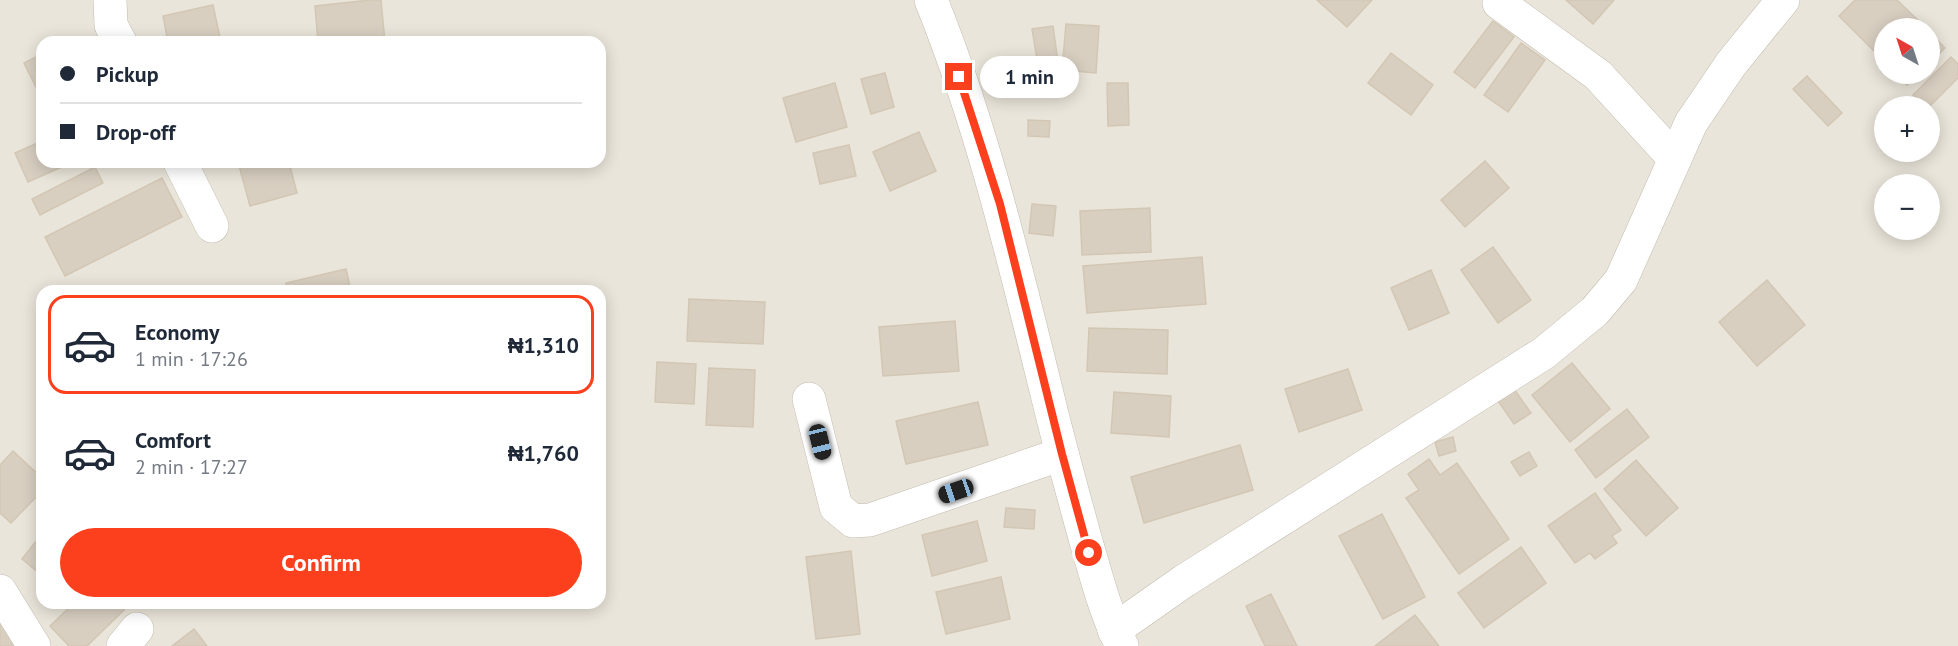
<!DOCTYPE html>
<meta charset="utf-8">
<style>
:root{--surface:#fff;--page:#f2f2f3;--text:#1f2937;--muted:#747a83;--line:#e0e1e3;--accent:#fc3f1d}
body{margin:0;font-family:"PT Sans",sans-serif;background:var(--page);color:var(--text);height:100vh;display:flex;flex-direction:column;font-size:22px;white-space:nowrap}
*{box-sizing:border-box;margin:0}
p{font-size:20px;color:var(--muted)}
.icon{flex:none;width:33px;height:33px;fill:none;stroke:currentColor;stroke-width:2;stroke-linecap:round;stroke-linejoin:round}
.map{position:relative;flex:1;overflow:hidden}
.sheet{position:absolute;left:36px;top:285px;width:570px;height:324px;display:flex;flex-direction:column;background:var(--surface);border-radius:18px;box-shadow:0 3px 15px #0003}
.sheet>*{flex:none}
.guide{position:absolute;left:36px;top:36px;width:570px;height:132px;border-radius:18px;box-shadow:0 3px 15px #0003;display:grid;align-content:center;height:132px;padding:0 24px;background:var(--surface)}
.needle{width:39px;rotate:321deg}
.buttons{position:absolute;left:1874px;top:18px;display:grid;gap:12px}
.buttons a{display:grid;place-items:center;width:66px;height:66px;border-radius:50%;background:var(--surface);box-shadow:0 3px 15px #0003;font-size:30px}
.end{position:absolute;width:27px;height:27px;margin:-14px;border:8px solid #fc3f1d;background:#fff;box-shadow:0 0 0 3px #fff}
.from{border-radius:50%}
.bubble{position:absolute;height:42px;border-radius:21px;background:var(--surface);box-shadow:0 3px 15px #0003;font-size:20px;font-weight:600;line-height:42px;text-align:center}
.car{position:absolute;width:18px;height:36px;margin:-18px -9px;border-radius:8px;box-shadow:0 0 4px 2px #0007;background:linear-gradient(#222 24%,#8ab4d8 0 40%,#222 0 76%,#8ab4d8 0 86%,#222 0)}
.guide b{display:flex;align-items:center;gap:21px;height:57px;font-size:22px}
.guide b+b{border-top:2px solid var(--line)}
.guide i{width:15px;height:15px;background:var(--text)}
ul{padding:10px 0 0;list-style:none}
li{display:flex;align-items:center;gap:18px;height:99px;margin:0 12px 9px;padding:0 12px;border:3px solid transparent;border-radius:18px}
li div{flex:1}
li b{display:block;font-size:22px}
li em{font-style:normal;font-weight:600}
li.current{border-color:var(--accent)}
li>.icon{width:54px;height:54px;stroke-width:1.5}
.button{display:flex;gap:12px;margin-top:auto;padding:12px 24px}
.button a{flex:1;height:69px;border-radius:36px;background:var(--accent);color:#fff;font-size:24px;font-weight:600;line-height:69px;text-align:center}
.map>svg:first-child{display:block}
.residential{fill:#eae5da;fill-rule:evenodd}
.building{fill:#d8cfc1;stroke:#d3c7b4;stroke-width:1.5}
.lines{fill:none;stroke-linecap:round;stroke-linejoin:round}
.street-casing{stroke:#c2bbae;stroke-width:34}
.street{stroke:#fff;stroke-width:33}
.route{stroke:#fc3f1d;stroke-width:8}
</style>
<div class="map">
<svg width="1958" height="646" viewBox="0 0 1958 646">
<rect width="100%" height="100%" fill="#f6f3ec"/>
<path class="residential" d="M0 0H1958V646H0ZM1884 28H1929V74H1884ZM42 42H600V162H42ZM1884 106H1929V152H1884ZM1884 184H1929V230H1884ZM42 291H600V603H42Z"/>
<g class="building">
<path d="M370 0H381L385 42H318L315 6Z"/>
<path d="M1317 0H1372L1347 27Z"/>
<path d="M1566 0H1614L1593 24Z"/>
<path d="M1855 0H1897L1926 28H1884V61L1839 16Z"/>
<path d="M213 5 221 42H168L163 16Z"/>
<path d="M1493 21 1514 37 1475 88 1454 72Z"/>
<path d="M1066 24 1099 26 1096 73 1062 70Z"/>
<path d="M1053 26 1059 69 1039 72 1032 29Z"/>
<path d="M1929 32 1945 48 1929 64Z"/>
<path d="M1521 43 1545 60 1508 112 1484 95Z"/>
<path d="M1391 53 1433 85 1411 115 1368 83Z"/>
<path d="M42 54V99L24 63Z"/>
<path d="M1951 57 1958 64V78L1929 107 1924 106 1913 95Z"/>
<path d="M885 73 894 107 871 114 861 79Z"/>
<path d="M1896 74H1919L1907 85Z"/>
<path d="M1807 76 1842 113 1828 126 1793 89Z"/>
<path d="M835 83 847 127 796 142 783 98Z"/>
<path d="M1107 83H1128L1129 125 1108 126Z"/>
<path d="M1028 120 1050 121 1049 137 1028 136Z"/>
<path d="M919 132 936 171 890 191 873 152Z"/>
<path d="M42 141V162H73L28 182 15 153Z"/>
<path d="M849 145 856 176 820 184 813 153Z"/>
<path d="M1485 161 1509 188 1465 227 1441 200Z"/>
<path d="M238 162H289L297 193 250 206Z"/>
<path d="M95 167 103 183 40 215 32 199Z"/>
<path d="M162 178 182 217 65 276 45 237Z"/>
<path d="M1032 204 1056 206 1053 236 1029 233Z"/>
<path d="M1150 208 1151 252 1082 255 1080 211Z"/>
<path d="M1493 247 1531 300 1498 323 1461 270Z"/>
<path d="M1202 257 1206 304 1087 313 1083 266Z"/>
<path d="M346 269 351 291H287L286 283Z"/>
<path d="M1431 270 1449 313 1409 330 1391 288Z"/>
<path d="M1767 280 1805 325 1757 366 1719 322Z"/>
<path d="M689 299 765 302 763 344 687 341Z"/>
<path d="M955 321 959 371 883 376 879 327Z"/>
<path d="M1089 328 1168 330 1167 374 1087 371Z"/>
<path d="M657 362 696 364 694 404 655 402Z"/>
<path d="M1572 363 1610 409 1570 442 1532 395Z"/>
<path d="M709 368 755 370 753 427 706 425Z"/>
<path d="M1348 369 1362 410 1299 432 1285 389Z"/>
<path d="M1514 389 1531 413 1514 424 1498 401Z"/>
<path d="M1114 392 1171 396 1169 437 1111 433Z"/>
<path d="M978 402 988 445 906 464 896 421Z"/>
<path d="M1627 409 1649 437 1596 478 1575 450Z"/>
<path d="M1453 437 1456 451 1439 456 1435 442Z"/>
<path d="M1240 445 1253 490 1144 523 1131 477Z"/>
<path d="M13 451 42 478V491L11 523 0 513V465Z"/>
<path d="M1529 452 1537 466 1520 476 1511 462Z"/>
<path d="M1429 459 1440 475 1457 463 1509 539 1459 574 1406 498 1419 490 1408 474Z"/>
<path d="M1636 460 1678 508 1646 536 1604 489Z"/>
<path d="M1595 493 1621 530 1612 536 1617 543 1595 559 1590 553 1575 563 1548 526Z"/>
<path d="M1006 508 1035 510 1034 529 1004 527Z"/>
<path d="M1382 514 1425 597 1383 619 1339 536Z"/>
<path d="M977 521 987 561 932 576 922 535Z"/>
<path d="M42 534V569L39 573 22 559Z"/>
<path d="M1521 547 1546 583 1484 628 1458 593Z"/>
<path d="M851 551 860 634 816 639 806 557Z"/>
<path d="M1001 577 1010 619 946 634 936 592Z"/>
<path d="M1271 594 1297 646H1265L1246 606Z"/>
<path d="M74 603H117L124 610 87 646H69L50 626Z"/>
<path d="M0 612 21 641 14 646H0Z"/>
<path d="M1415 615 1439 646H1375Z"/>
<path d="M194 629 207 646H172Z"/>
</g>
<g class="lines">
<g class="street-casing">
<g id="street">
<path d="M110 0 111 25 120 42"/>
<path d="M931 0C984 131 1016 269 1050 406 1061 451 1073 494 1085 538 1096 575 1105 612 1122 646"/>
<path d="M1499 3 1598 75 1674 158"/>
<path d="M180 162 212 226"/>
<path d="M809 399 836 507 853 521 870 520 1062 454"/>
<path d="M0 591 34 646"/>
<path d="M1114 630 1184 581 1544 353 1595 311 1621 280 1691 123 1731 64 1783 0"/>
<path d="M123 646 137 629"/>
</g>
</g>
<use href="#street" class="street"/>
</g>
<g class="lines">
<path class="route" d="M959 77 1000 204 1062 454 1089 553"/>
</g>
</svg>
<div class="buttons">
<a><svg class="needle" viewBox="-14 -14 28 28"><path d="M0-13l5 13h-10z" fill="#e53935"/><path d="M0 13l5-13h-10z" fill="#747a83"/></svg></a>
<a>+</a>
<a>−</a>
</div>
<i class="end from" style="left:1089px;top:553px"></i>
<i class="end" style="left:959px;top:77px"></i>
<div class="bubble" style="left:980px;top:56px;width:99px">1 min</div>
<i class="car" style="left:820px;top:442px;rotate:166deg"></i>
<i class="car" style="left:956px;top:491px;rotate:251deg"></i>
<div class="guide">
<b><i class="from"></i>Pickup</b>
<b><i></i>Drop-off</b>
</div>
<section class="sheet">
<ul>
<li class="current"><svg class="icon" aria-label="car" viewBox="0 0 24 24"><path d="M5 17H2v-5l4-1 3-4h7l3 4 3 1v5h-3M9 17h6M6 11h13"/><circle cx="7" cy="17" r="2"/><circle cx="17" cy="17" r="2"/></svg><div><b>Economy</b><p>1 min · 17:26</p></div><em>₦1,310</em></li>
<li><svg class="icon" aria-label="car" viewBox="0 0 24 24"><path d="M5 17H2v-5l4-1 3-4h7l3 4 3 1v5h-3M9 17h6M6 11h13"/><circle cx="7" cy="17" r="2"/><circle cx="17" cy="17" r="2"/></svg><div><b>Comfort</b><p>2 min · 17:27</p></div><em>₦1,760</em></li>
</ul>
<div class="button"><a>Confirm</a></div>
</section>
</div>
